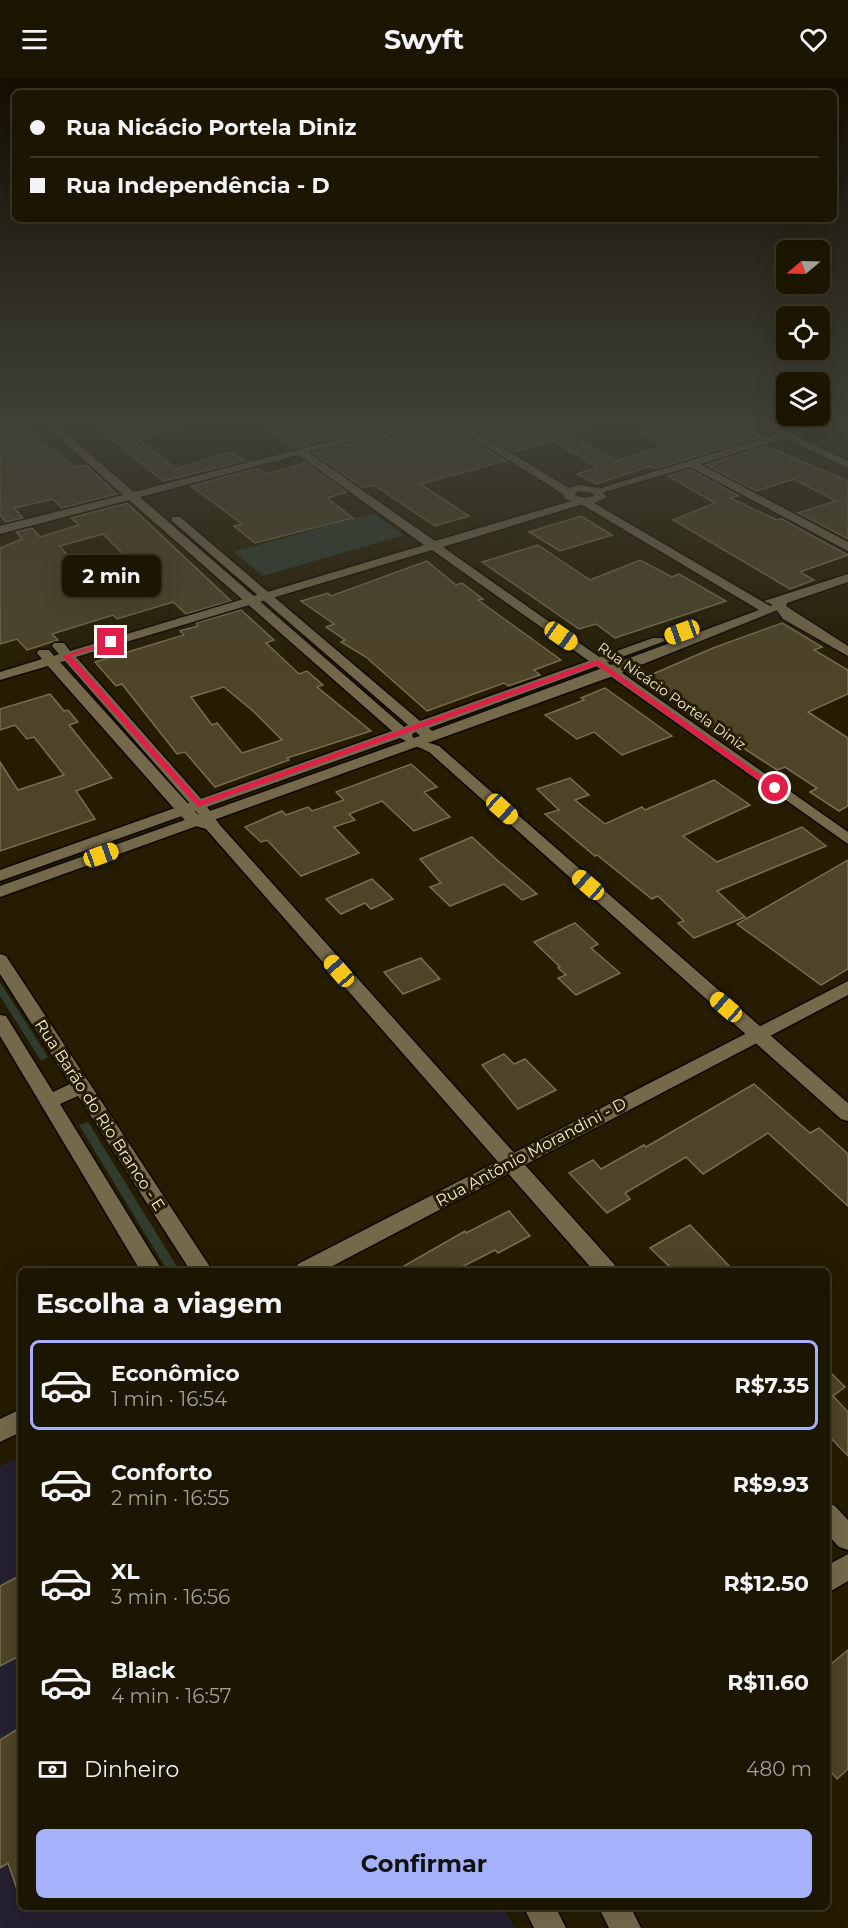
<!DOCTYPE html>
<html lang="pt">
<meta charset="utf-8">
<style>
:root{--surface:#1c1501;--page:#251e0b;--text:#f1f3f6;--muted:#a09f99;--line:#3a3423;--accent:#a6b1fc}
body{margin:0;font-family:Montserrat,sans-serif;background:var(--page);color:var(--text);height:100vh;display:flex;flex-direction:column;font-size:22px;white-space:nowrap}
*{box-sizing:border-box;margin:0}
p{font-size:20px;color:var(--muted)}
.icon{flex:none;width:33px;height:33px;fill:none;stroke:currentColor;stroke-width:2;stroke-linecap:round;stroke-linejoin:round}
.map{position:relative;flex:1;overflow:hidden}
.side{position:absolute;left:18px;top:1190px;width:812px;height:642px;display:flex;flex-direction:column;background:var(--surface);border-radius:9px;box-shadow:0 6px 24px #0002,0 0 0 2px var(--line)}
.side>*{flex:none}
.banner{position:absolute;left:12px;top:12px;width:825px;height:132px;border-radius:9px;box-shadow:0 6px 24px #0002,0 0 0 2px var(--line);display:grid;align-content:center;height:132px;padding:0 18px;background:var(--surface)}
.needle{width:39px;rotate:251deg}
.buttons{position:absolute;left:776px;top:162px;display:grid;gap:12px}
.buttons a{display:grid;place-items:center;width:54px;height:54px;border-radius:9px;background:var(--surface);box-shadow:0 6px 24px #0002,0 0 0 2px var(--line);font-size:30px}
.end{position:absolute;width:27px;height:27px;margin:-14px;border:8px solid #e11d48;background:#fff;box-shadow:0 0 0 3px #fff}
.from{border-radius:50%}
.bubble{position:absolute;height:42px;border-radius:9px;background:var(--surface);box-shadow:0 6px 24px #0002,0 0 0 2px var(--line);font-size:20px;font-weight:700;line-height:42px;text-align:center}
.car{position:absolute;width:18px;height:36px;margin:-18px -9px;border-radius:8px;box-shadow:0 0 4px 2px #0007;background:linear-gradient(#f5c518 24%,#345 0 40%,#f5c518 0 76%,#345 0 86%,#f5c518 0)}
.banner b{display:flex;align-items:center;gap:21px;height:57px;font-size:22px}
.banner b+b{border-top:2px solid var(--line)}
.banner i{width:15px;height:15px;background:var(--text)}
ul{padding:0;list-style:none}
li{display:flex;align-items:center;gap:18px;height:90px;margin:0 12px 9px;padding:0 6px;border:3px solid transparent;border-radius:9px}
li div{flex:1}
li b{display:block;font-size:22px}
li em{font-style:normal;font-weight:700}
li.selected{border-color:var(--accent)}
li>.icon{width:54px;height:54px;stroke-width:1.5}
h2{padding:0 18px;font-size:27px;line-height:72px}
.pay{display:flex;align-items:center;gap:15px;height:66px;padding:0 18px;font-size:22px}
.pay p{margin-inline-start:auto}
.action{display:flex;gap:12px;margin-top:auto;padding:12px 18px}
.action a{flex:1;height:69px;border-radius:9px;background:var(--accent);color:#111;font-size:24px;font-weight:700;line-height:69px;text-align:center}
header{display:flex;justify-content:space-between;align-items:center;height:78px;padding:0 18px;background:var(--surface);font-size:27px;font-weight:700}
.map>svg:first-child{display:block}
.industrial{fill:#262131}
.green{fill:#2f3c2e}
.building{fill:#4e4427;stroke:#796f50;stroke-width:1.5;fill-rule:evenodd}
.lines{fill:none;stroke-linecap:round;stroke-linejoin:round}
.minor-casing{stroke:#0e0600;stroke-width:3}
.tertiary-casing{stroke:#0e0600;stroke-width:3}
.primary-casing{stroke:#0e0600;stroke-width:3}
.minor{fill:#74694b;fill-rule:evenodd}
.tertiary{fill:#74694b;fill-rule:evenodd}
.primary{fill:#7589ac;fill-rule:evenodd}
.route{fill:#e11d48}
.labels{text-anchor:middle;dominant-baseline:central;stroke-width:6;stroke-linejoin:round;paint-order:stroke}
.far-street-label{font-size:14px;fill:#f0ead9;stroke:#251c01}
.street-label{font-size:16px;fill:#f0ead9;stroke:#251c01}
</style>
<header><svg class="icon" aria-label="menu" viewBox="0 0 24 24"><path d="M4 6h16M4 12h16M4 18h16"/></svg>Swyft<svg class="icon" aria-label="heart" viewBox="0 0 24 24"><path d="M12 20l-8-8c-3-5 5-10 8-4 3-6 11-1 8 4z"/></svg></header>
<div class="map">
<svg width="848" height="1850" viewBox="0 0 848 1850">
<rect width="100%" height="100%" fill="#251c01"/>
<path class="industrial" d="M21 1378V1828H502L515 1850H0V1389Z"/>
<g class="green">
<path d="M373 435 404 457 263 498 234 474Z"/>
<path d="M0 904 48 979 41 983 0 918Z"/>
<path d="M88 1044 179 1192H167L79 1047Z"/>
</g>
<g class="building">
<path d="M90 344H182L183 349 139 361 176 391 231 374 245 383 163 403Z"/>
<path d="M257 344H395L294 370Z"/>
<path d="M446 344 505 383 420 406 469 438 435 448 374 407 363 410 313 375 408 350 412 352Z"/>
<path d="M465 344H591L592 349 569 355 616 383 663 368 640 355 682 344H734L762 358 656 391 650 388 596 406 577 396 597 389 553 363 514 374Z"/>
<path d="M23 347 47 370 51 369 75 389 86 387 117 416 62 430 53 421 14 430 23 440 6 444 0 437V353Z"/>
<path d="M766 368 848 403V461L798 435 836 423 794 401 756 413 706 387Z"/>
<path d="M306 385 347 414 327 420 353 440 255 465 234 448 242 446 191 408 257 390 266 396Z"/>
<path d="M690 391 739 418 730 420 777 442 782 441 848 477 800 494 814 502 790 511 673 442 715 425 668 398Z"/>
<path d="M127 425 231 523 186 536 173 524 117 541 113 537 52 556 58 562 27 572 17 561 0 566V470L22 461 16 454 32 450 40 459 79 447 71 440ZM103 456 128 481 81 495 60 468Z"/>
<path d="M581 438 612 457 560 473 529 454Z"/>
<path d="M538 467 590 502 640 482 672 499 679 496 726 523 615 560 596 546 579 551 482 484Z"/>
<path d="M427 483 456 507 462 505 483 521 478 522 561 582 534 592 540 597 508 608 504 605 427 633 366 579 341 564 345 562 326 549 334 546 301 523 328 515 331 518Z"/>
<path d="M241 532 274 562 266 565 299 596 307 593 323 607 317 609 371 653 287 680 289 682 215 709 185 674 177 676 122 606 116 608 95 584 184 557 180 553 198 548 196 545ZM224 609 253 633 282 662 242 675 217 645 212 647 191 619Z"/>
<path d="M782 545 822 569 814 572 848 592V616L808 634 848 660V728L839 733 810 714 817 710 785 689 777 692 682 630 688 627 646 599 713 570Z"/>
<path d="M605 610 650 642 672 658 622 677 594 654 577 661 545 637 584 622 581 620Z"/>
<path d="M50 616 64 633 68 632 78 644 69 647 112 700 76 713 95 741 0 773V684L18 712 64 697 34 659 27 661 15 647 0 652V631Z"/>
<path d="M411 686 437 709 424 714 450 739 414 753 382 723 349 736 355 742 334 749 359 775 301 798 267 762 261 764 245 749 282 733 286 737 308 729 312 733 344 722 336 714Z"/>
<path d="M570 700 589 717 575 722 605 746 642 729 645 732 714 702 750 727 683 758 717 784 802 749 826 768 717 813 745 839 694 860 678 845 684 843 658 818 652 821 597 777 595 778 545 736 559 732 537 711Z"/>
<path d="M472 759 497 782 537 816 522 822 504 806 450 828 430 809 441 805 420 781Z"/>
<path d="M848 782V891L821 907 737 846Z"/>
<path d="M372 801 393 821 371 831 365 825 341 836 326 821Z"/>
<path d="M575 845 598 866 591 870 620 895 576 917 558 900 566 897 558 890 560 889 534 864Z"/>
<path d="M421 880 440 901 403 916 384 894Z"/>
<path d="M504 976 514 986 525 981 556 1012 518 1031 482 987Z"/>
<path d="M754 1006 810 1055 819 1050 848 1076V1128L768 1055 703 1096 686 1079 625 1115 630 1121 607 1135 569 1095 593 1082 601 1091 644 1067 646 1069Z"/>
<path d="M509 1133 530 1158 498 1175 495 1172 456 1192H397L465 1153 466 1155Z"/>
<path d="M690 1147 733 1192H673L650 1170Z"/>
<path d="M826 1290 845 1309 833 1318 848 1334V1378L826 1355Z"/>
<path d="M21 1497V1577L0 1588V1508Z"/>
<path d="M848 1572V1691L837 1701 826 1688V1590Z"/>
<path d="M21 1649V1814H18L8 1785 0 1790V1662Z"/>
</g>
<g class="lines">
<g class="minor-casing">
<g id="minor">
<path d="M756 344H769L787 353 816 344H832L795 357 848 383V390L785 360 700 386 848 464V473L690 389 597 416 591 413 777 356Z"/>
<path d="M297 372H305L435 463 575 422H583V426L443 469 848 754V766L432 472 76 579 203 723 219 746 614 1186 617 1192H593L206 751 189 746 178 735 48 588 0 602V594L42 581 37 575 39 572H49L54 578 59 576 52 568 54 565H64L70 573 424 467 297 376ZM65 583 193 729 201 740 60 584Z"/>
<path d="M848 496V504L787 525 786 528 848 568V578L783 541 773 527 764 523Z"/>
<path d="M414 660 439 668 848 1025V1043L841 1041 429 674 407 664Z"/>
<path d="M826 1424 835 1428 848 1442V1472L839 1469 826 1455Z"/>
<path d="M848 1476V1503L826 1516V1488Z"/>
</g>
</g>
<g class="tertiary-casing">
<g id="tertiary">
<path d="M42 344H53L134 414 404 344H422L140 419 404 649 408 647 172 443V439H180L420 643 653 560H663L665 563 429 650 432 653 759 532 581 426 565 421 563 416 448 344H460L569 410 578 407 599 410 607 419 594 425 770 528 779 525 785 529 616 597 0 819V808L406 663 400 660 0 803V792L392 653 129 422 0 456V448L123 417ZM579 413 592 415 594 418 585 420 574 417ZM416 654 420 658 413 660 412 656Z"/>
<path d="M0 876 6 878 212 1192H190L78 1018 60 1026 162 1192H140L0 958V937L6 938 53 1014 70 1006 0 896Z"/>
<path d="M848 903V917L325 1192H295L298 1186Z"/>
<path d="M21 1331V1354L0 1364V1341Z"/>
<path d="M523 1828H555L566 1850H534Z"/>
<path d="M598 1828H630L641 1850H609Z"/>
</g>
</g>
<g class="primary-casing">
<path id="primary" d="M0 344H6L1 347Z"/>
</g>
<use href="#minor" class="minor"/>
<use href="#tertiary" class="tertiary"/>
<use href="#primary" class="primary"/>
</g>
<linearGradient id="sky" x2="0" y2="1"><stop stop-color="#140f01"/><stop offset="0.57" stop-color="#404038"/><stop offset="1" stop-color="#404038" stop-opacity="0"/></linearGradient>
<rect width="848" height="603" fill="url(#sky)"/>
<path class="route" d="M109 563 115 564 71 578 200 723 598 582 779 710 772 712 597 587 198 729 63 578Z"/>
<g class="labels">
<g class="far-street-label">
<text transform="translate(672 618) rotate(35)">Rua Nicácio Portela Diniz</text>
</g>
<g class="street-label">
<text transform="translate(100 1037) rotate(57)">Rua Barão do Rio Branco - E</text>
<text transform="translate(531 1074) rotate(-28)">Rua Antônio Morandini - D</text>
</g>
</g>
</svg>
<div class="buttons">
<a><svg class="needle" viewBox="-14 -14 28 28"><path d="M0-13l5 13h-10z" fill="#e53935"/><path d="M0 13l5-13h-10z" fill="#a09f99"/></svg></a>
<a><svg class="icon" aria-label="locate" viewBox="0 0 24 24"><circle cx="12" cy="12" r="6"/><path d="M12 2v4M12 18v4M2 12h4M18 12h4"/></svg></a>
<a><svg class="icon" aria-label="layers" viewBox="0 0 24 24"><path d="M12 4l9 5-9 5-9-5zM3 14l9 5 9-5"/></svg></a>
</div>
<i class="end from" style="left:775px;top:710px"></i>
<i class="end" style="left:111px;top:564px"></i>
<div class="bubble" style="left:62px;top:477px;width:99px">2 min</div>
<i class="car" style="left:682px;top:554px;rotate:250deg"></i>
<i class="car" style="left:561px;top:558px;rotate:125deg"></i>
<i class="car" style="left:502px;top:731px;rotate:132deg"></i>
<i class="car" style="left:101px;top:777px;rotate:70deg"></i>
<i class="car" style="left:588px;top:807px;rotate:311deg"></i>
<i class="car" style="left:339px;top:893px;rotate:319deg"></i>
<i class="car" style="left:726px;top:929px;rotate:311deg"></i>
<div class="banner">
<b><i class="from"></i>Rua Nicácio Portela Diniz</b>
<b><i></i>Rua Independência - D</b>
</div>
<section class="side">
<h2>Escolha a viagem</h2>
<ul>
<li class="selected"><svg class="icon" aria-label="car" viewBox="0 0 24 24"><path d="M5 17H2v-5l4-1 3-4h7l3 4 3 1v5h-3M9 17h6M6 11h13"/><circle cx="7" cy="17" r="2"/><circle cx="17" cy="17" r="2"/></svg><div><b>Econômico</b><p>1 min · 16:54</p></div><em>R$7.35</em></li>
<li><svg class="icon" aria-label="car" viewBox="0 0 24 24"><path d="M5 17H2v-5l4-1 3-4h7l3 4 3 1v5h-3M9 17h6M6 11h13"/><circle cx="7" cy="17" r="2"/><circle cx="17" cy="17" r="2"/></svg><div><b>Conforto</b><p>2 min · 16:55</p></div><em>R$9.93</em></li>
<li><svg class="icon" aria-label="car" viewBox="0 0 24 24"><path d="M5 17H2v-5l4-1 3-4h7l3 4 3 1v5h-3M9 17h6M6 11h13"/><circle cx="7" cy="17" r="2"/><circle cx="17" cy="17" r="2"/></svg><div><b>XL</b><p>3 min · 16:56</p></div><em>R$12.50</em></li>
<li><svg class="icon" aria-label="car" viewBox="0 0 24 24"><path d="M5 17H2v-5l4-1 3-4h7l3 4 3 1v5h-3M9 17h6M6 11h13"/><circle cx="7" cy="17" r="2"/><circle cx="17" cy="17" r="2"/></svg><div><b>Black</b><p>4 min · 16:57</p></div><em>R$11.60</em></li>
</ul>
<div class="pay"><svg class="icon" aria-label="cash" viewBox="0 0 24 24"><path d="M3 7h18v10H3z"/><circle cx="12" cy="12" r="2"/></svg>Dinheiro<p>480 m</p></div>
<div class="action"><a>Confirmar</a></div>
</section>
</div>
